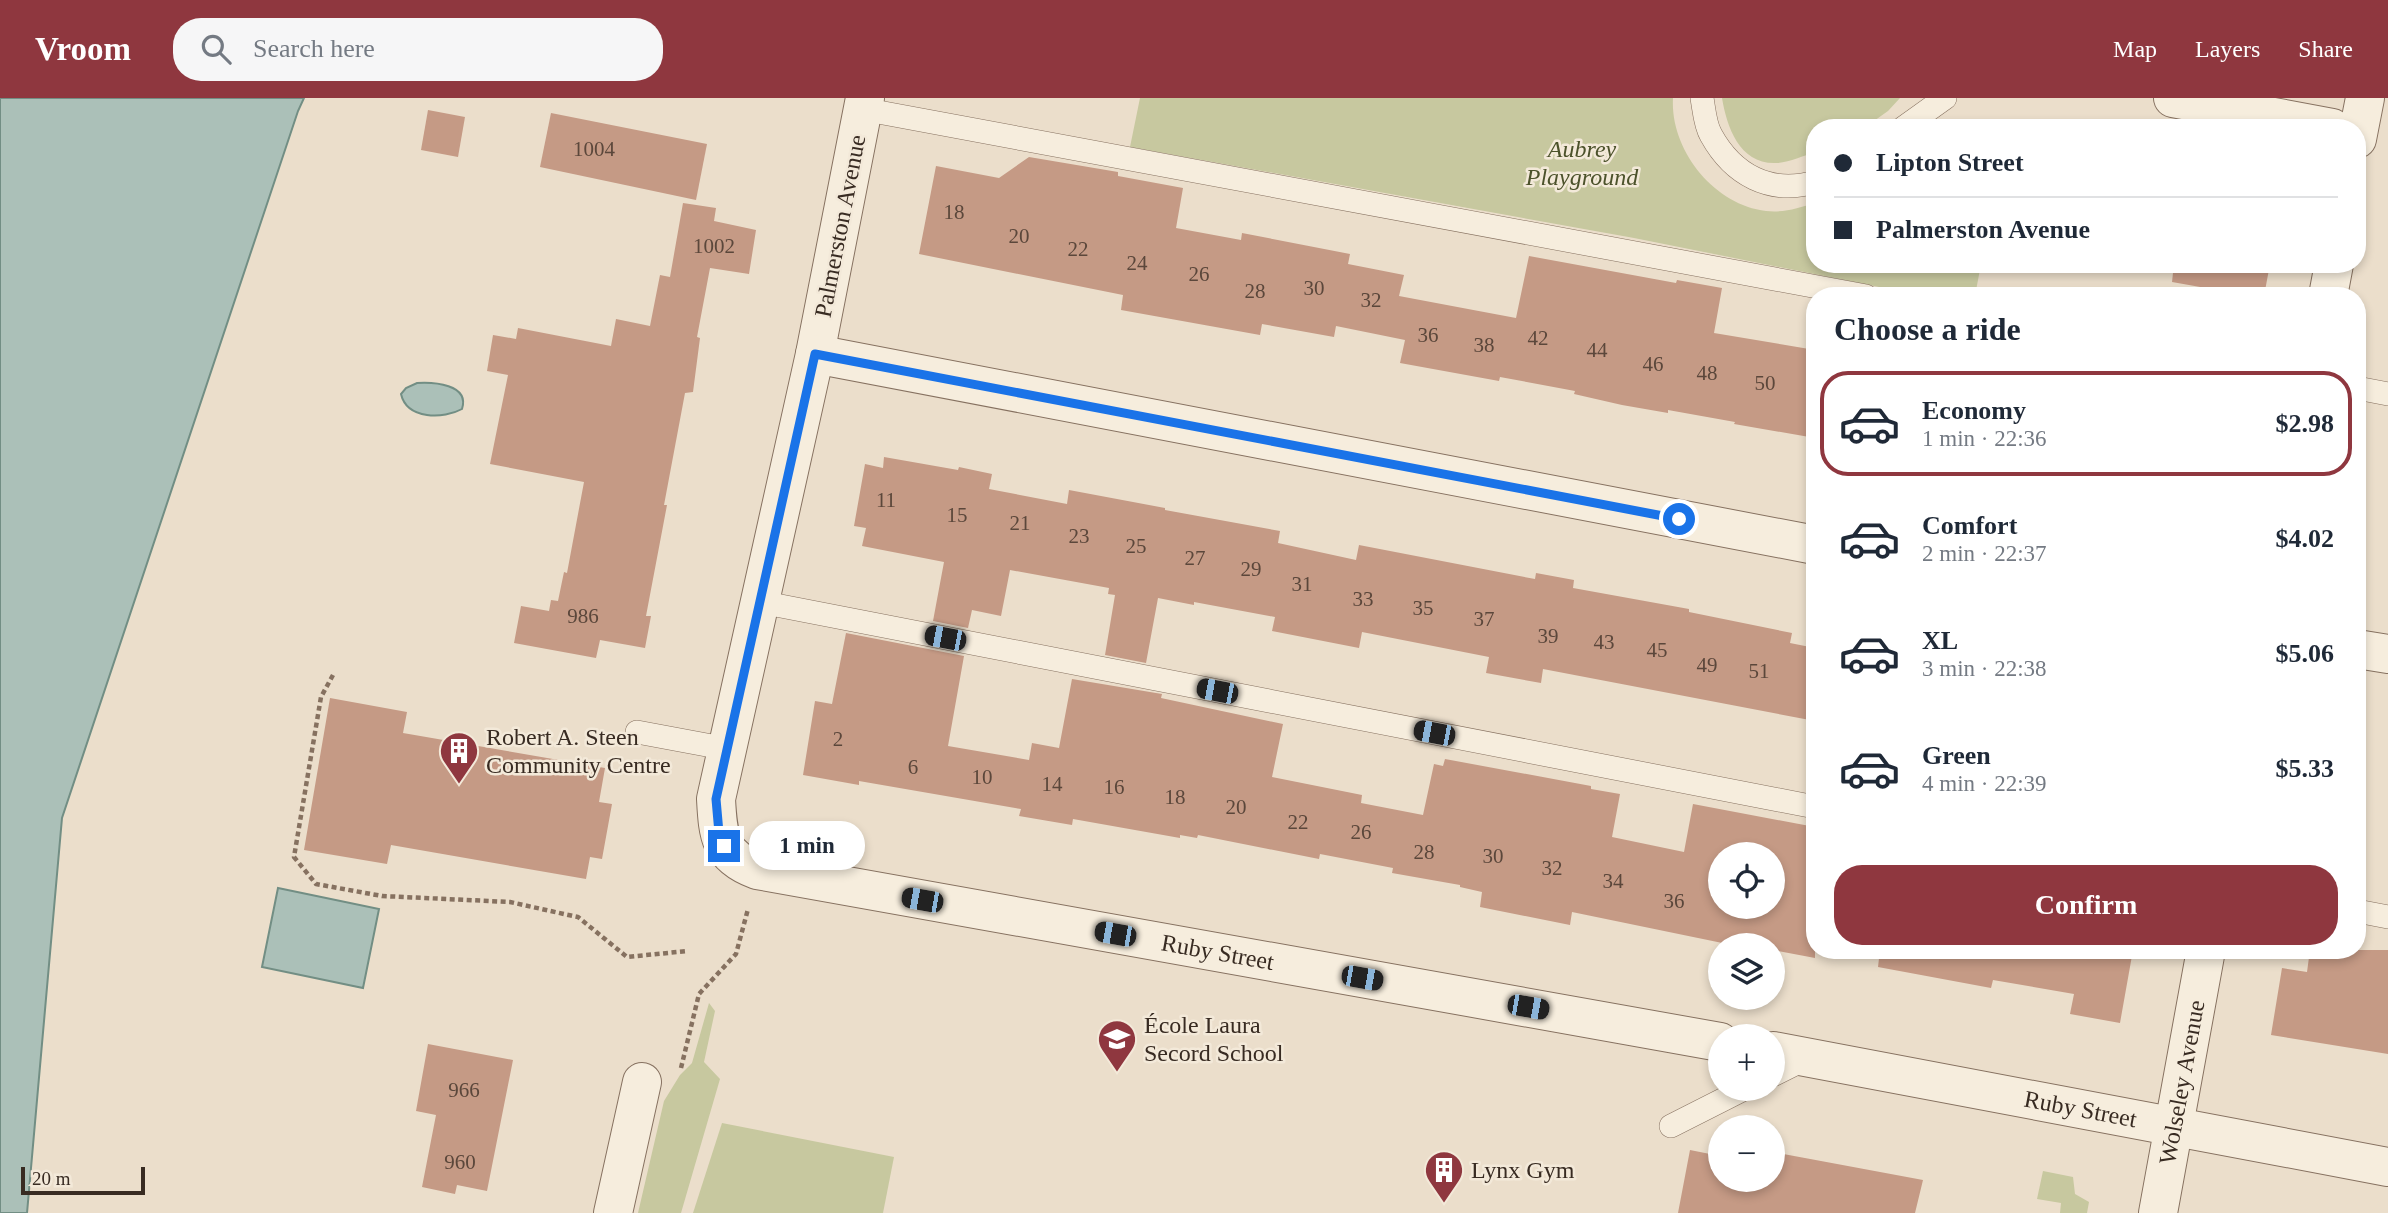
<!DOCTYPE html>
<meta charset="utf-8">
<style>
:root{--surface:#fff;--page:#f6f6f7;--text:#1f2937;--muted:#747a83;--line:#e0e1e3;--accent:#8f373f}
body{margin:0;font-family:Georgia,serif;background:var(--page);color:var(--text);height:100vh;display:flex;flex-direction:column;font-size:26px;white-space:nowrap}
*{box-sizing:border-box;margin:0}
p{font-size:23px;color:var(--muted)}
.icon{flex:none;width:38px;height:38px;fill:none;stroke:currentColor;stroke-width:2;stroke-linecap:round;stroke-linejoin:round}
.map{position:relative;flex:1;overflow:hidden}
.side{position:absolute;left:1806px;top:189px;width:560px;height:672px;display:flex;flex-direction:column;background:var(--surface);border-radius:28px;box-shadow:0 4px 10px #0003}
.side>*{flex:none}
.top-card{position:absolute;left:1806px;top:21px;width:560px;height:154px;border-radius:28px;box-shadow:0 4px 10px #0003;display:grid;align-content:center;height:154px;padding:0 28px;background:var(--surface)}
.buttons{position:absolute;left:1708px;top:744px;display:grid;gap:14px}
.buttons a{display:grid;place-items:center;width:77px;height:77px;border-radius:50%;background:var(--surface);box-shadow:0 4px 10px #0003;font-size:35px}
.scale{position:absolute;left:21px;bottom:18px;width:124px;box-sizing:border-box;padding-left:7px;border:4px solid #382b22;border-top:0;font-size:19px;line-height:24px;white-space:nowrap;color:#382b22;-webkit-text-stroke:5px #f3e9d9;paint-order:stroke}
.end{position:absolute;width:32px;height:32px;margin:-16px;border:9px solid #1a73e8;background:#fff;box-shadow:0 0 0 4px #fff}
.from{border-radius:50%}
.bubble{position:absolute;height:49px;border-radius:24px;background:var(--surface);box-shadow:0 4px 10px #0003;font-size:23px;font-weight:700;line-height:49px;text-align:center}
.car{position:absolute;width:21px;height:42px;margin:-21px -10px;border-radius:9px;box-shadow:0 0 5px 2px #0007;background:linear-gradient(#222 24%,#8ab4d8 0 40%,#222 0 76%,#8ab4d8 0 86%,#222 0)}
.top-card b{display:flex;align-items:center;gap:24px;height:66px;font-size:26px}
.top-card b+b{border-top:2px solid var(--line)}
.top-card i{width:18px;height:18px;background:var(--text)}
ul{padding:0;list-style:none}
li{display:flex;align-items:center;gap:21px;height:105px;margin:0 14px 10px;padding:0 14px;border:4px solid transparent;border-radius:28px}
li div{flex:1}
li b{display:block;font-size:26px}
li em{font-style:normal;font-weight:700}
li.on{border-color:var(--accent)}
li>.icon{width:63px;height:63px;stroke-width:1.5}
h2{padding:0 28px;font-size:32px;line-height:84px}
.cta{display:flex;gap:14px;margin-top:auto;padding:14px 28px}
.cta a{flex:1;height:80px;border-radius:28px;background:var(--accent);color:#fff;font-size:28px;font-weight:700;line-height:80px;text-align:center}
header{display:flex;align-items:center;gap:42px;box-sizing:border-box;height:98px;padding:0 35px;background:var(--accent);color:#fff}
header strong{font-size:33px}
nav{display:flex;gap:38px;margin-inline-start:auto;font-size:24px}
.search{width:490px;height:63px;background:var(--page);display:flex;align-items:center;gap:18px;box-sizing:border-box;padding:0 24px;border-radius:28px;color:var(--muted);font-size:26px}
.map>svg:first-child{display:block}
.green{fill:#c7c89f}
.water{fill:#abc0b8;stroke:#728e84;stroke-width:2}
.building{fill:#c59a85;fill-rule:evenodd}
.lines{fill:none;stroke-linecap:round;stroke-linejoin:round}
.lane-casing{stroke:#867160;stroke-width:24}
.street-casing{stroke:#867160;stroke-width:40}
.path{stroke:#867160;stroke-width:4.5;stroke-dasharray:5 3.5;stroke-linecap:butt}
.lane{stroke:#f6eddd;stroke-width:23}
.street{stroke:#f6eddd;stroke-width:38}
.route{stroke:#1a73e8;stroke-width:9}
.labels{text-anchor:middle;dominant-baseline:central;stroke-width:5;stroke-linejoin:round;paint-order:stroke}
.number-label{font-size:21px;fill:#5b473b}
.park-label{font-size:24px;font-style:italic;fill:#4c522b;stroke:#f3e9d9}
.street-label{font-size:24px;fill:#382b22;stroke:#f3e9d9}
.poi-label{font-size:24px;fill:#382b22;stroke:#f3e9d9;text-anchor:start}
</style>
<header>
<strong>Vroom</strong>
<div class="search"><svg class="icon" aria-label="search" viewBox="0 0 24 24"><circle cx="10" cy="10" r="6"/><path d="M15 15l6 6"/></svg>Search here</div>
<nav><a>Map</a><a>Layers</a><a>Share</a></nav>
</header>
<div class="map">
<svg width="2388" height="1115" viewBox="0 0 2388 1115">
<rect width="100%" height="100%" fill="#ebdecb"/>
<g class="green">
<path d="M1140 0H1673C1670 52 1714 107 1766 113 1783 115 1799 110 1815 105V166H1981L1975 198H1924L1634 140 1130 49Z"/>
<path d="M1722 0H1900L1888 13 1864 30H1815V54C1803 58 1790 64 1777 65 1740 67 1727 30 1722 0Z"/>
<path d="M709 905 715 913 704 964 720 981 681 1115H638L664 1003 680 977 692 965Z"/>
<path d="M722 1025 894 1059 883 1115H693Z"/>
<path d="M2043 1073 2073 1079 2075 1096 2089 1104 2087 1115H2060L2061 1105 2037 1101Z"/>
</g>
<g class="water">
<path d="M0 0H304L298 13 62 720 27 1115H0Z"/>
<path d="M417 285C433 284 470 286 462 311 444 321 407 322 401 296L406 290Z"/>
<path d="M278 790 379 811 363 890 262 869Z"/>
</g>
<g class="building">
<path d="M428 12 465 19 458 59 421 52Z"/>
<path d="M551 15 707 46 696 102 540 69Z"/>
<path d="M1029 59 1118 74V78L1183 90 1176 130 1241 142 1242 135 1350 156 1348 166 1404 177 1399 198 1468 211 1516 220 1529 158 1676 185 1677 182 1722 190 1714 235 1815 252V340L1734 326 1735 324 1668 312V315L1622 307 1574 296 1575 293 1500 279 1499 283 1400 265 1405 242 1336 228 1334 239 1262 226 1260 237 1121 212 1123 197 919 156 936 68 999 80Z"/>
<path d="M683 105 716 110 714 123 756 132 749 176 710 170 697 239 700 240 693 294 685 295 664 407H667L646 518H651L645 550 600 542 596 560 514 545 521 508 549 513 551 502 558 503 564 474 567 475 584 384 490 366 508 277 487 273 493 237 516 241 518 230 611 248 616 221 650 228 660 177 670 179Z"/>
<path d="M2174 166H2270L2264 198H2251L2172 184Z"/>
<path d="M884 359 958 372 959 369 992 376 989 391 1067 406 1069 392 1165 410V412L1280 433 1278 445 1356 462 1359 447 1535 481 1536 475 1574 482 1573 490 1689 511V514L1792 535 1790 545 1815 550V623L1543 571 1541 585 1486 575 1489 559 1362 534 1359 550 1272 533 1275 519 1194 504V507L1158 500 1146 565 1105 557 1115 497 1108 496 1109 490 1010 472 1001 518 972 512 968 530 933 523 944 464 862 448 866 430 854 428 865 366 883 370Z"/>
<path d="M846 535 964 558 948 648 1029 662 1032 645 1059 650 1072 581 1162 596 1161 600 1283 626 1272 679 1362 697 1361 705 1423 717 1434 666 1443 668 1445 661 1591 688V691L1620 696 1612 739 1684 754 1693 706 1815 729V860L1773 852V847H1732L1572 814 1570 827 1480 809 1482 794 1460 789V787L1392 775 1393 770 1320 756 1319 761 1198 737 1197 740 1180 737V740L1073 721 1072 727 1019 718 1021 711 859 683V687L803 677 815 603 832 606ZM1720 756H1773V808H1720Z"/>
<path d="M330 600 407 614 403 635 605 670 599 704 612 706 602 761 590 759 586 781 391 747 387 766 304 752Z"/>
<path d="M1880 852H2133L2120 925 2070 916 2074 896 1993 882 1991 890 1878 869Z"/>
<path d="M2310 852H2388V956L2271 937 2282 870 2307 874Z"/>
<path d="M428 946 513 962 487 1093 457 1087 455 1096 422 1089 436 1017 416 1013Z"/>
<path d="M1690 1052 1720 1058V1082H1773V1054L1923 1082 1915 1115H1678Z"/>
</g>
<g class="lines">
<g class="lane-casing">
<g id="lane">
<path d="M1702 0C1704 11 1705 27 1711 37 1733 77 1770 97 1815 84"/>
<path d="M862 11 1866 198"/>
<path d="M1903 30 1945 0"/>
<path d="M2357 290 2388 296"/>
<path d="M760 504 1815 709"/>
<path d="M637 634 728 651"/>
<path d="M2357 813 2388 819"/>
<path d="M1773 977 1807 960"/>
<path d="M1671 1028 1746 990"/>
</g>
</g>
<g class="street-casing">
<g id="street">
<path id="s1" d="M865 0 815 256 716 701C718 737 719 758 757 772L1720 944"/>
<path d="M2173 0 2332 30"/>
<path d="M2357 41 2365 0"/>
<path d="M2328 198 2334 166"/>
<path d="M815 256 1815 447"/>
<path d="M2357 551 2388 556"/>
<path id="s2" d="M1773 953 2388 1069"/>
<path d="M613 1115 642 984"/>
<path id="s3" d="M2158 1115 2206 852"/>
</g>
</g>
<g class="path">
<path d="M333 577 321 599 294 759 316 786 382 798 510 804 573 818 578 819 627 859 687 853"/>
<path d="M681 970 699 896 736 856 748 811"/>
</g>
<use href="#lane" class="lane"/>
<use href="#street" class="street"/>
</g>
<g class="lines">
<path class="route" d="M724 748 719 735 716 701 815 256 1679 421"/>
</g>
<defs>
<g id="building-pin" transform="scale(2.0125)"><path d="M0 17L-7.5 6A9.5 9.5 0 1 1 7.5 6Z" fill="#8f373f" stroke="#f3e9d9"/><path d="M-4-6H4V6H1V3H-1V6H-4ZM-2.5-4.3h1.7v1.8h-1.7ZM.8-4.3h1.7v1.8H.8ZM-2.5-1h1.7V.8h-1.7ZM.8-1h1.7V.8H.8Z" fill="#fff"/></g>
<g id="school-pin" transform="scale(2.0125)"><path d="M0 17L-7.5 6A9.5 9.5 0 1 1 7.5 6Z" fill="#8f373f" stroke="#f3e9d9"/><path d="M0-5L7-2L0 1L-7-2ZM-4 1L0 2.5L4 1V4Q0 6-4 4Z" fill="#fff"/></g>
</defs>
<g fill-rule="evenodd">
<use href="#building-pin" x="459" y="653"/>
<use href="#school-pin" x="1117" y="941"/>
<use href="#building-pin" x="1444" y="1072"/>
</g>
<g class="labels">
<g class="number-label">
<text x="594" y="51">1004</text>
<text x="954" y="114">18</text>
<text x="1019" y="138">20</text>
<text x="714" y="148">1002</text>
<text x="1078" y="151">22</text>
<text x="1137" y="165">24</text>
<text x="1199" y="176">26</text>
<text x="1314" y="190">30</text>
<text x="1255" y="193">28</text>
<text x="1371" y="202">32</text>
<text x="1428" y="237">36</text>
<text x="1538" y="240">42</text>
<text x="1484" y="247">38</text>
<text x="1597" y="252">44</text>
<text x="1653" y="266">46</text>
<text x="1707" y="275">48</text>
<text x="1765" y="285">50</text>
<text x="886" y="402">11</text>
<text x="957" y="417">15</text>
<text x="1020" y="425">21</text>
<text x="1079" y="438">23</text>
<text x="1136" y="448">25</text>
<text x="1195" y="460">27</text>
<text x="1251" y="471">29</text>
<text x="1302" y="486">31</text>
<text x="1363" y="501">33</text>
<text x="1423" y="510">35</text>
<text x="583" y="518">986</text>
<text x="1484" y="521">37</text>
<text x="1548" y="538">39</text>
<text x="1604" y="544">43</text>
<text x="1657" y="552">45</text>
<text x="1707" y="567">49</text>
<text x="1759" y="573">51</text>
<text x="838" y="641">2</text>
<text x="913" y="669">6</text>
<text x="982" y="679">10</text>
<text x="1052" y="686">14</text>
<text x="1114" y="689">16</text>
<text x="1175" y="699">18</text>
<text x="1236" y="709">20</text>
<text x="1298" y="724">22</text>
<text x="1361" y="734">26</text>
<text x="1424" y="754">28</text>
<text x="1493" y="758">30</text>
<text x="1552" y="770">32</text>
<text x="1613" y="783">34</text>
<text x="1674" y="803">36</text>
<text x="464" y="992">966</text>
<text x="460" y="1064">960</text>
</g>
<g class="park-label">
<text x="1582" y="51">Aubrey<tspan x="1582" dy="28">Playground</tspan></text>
</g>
<g class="street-label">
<text transform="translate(840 128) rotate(-79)">Palmerston Avenue</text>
<text stroke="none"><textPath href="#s1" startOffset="1274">Ruby Street</textPath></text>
<text stroke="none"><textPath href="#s3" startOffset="133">Wolseley Avenue</textPath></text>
<text stroke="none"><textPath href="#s2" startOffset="313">Ruby Street</textPath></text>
</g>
<g class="poi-label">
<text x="486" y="639">Robert A. Steen<tspan x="486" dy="28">Community Centre</tspan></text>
<text x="1144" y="927">École Laura<tspan x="1144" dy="28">Secord School</tspan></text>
<text x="1471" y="1072">Lynx Gym</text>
</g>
</g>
</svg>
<div class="buttons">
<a><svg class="icon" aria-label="locate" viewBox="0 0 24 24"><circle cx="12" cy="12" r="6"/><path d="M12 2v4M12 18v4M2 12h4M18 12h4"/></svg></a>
<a><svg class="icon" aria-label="layers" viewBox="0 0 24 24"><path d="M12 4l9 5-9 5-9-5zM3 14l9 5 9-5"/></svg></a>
<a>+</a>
<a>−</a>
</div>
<div class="scale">20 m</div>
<i class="end from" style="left:1679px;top:421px"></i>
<i class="end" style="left:724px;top:748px"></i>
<div class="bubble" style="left:749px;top:723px;width:116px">1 min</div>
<i class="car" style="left:945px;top:540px;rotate:281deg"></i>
<i class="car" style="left:1217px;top:593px;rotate:281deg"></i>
<i class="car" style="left:1434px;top:635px;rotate:281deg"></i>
<i class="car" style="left:922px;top:802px;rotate:280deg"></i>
<i class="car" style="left:1115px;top:836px;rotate:280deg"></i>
<i class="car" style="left:1362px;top:880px;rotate:100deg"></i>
<i class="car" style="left:1528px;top:909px;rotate:100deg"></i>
<div class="top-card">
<b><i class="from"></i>Lipton Street</b>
<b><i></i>Palmerston Avenue</b>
</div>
<section class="side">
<h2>Choose a ride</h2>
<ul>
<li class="on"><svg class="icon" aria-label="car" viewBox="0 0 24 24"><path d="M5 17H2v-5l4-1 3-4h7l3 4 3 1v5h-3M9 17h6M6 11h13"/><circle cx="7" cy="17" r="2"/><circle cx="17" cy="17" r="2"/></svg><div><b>Economy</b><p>1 min · 22:36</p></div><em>$2.98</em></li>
<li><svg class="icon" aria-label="car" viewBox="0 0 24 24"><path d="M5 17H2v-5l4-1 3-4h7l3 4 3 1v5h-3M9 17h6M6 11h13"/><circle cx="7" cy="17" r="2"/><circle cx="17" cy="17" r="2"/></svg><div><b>Comfort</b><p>2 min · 22:37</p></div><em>$4.02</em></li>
<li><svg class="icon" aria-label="car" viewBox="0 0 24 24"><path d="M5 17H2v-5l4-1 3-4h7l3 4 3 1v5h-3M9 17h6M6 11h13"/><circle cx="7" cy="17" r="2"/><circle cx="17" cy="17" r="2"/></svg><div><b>XL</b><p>3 min · 22:38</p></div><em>$5.06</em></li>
<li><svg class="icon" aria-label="car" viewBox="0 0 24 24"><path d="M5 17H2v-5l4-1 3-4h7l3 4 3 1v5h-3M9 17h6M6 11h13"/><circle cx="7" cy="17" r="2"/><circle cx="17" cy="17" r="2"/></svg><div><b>Green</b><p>4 min · 22:39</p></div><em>$5.33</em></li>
</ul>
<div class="cta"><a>Confirm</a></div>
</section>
</div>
